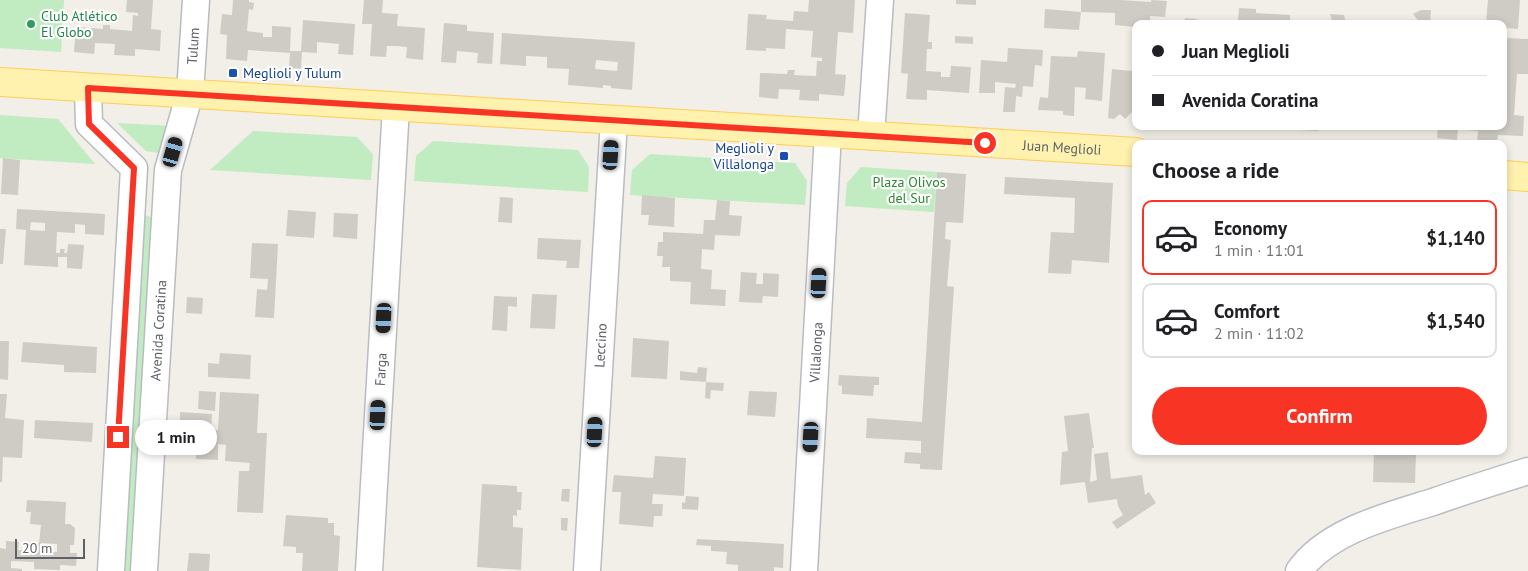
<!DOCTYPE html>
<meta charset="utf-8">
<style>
:root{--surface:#fff;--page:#f2f2f2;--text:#202124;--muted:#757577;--line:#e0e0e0;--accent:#f83525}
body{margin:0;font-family:"PT Sans",sans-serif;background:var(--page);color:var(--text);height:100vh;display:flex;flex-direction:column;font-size:19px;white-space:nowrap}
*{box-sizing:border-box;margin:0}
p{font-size:16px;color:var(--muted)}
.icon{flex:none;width:28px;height:28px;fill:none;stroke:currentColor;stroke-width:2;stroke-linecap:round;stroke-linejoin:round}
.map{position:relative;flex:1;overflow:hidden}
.panel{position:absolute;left:1132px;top:140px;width:375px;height:315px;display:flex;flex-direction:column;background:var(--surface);border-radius:10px;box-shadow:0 2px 8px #0003}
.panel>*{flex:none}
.hud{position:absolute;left:1132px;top:20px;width:375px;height:110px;border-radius:10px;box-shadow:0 2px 8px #0003;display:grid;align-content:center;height:110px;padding:0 20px;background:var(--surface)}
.scale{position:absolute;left:15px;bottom:12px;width:70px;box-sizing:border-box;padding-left:5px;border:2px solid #5e6268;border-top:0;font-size:14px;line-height:18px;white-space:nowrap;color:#5e6268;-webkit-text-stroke:4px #fff;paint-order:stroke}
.end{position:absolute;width:22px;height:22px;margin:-11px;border:6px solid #f83525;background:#fff;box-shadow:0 0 0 2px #fff}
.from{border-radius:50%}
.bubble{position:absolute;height:35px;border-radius:18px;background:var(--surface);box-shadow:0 2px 8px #0003;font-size:16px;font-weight:700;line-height:35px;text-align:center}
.car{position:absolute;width:15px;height:30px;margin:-15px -8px;border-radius:6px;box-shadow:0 0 4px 1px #0007;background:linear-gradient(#222 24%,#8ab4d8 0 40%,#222 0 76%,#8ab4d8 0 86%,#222 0)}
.hud b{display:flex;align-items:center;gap:18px;height:48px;font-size:19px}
.hud b+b{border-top:1px solid var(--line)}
.hud i{width:12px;height:12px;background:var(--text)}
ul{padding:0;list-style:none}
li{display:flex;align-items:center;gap:15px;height:75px;margin:0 10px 8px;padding:0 10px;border:2px solid var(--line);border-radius:10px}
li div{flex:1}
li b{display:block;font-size:19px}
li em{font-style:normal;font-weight:700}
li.current{border-color:var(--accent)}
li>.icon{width:45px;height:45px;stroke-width:1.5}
h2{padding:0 20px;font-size:22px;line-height:60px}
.primary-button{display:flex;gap:10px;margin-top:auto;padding:10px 20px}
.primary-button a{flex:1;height:58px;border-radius:30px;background:var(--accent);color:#fff;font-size:20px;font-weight:700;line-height:58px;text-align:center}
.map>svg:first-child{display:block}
.green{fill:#c1ebc1}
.building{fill:#cfccc5;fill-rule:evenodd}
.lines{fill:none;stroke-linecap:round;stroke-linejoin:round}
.minor-casing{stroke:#b9bcc1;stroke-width:29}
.major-casing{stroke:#fecd53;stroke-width:30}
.minor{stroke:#fff;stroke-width:26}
.major{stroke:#fff2ae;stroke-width:28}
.route{stroke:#f83525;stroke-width:6}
.leisure-dot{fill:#2e9e5b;stroke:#fff;stroke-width:2}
.transit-dot{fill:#1a4fb4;stroke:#fff;stroke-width:2}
.labels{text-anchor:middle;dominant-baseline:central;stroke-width:4.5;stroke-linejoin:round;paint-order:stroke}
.leisure-label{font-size:14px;fill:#27864d;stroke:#fff;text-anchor:start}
.street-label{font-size:14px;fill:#5e6268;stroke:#fff}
.transit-label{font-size:14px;fill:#164399;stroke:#fff;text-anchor:start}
.park-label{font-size:14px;fill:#2e8731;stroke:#fff}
</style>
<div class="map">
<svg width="1528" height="571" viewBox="0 0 1528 571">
<rect width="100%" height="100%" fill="#f1efe7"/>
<g class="green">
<path d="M0 0H64L61 52 0 48Z"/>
<path d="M0 115 58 119 95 164 0 158Z"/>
<path d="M117 123 174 126 159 153 146 151Z"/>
<path d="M253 131 357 137 373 154 371 180 210 170Z"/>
<path d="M433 141 578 150 589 167 588 192 414 181 416 156Z"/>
<path d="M650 154 795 163 807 181 805 205 630 195 632 170Z"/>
<path d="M861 167 937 172 934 212 845 206 847 183Z"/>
<path d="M145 215 153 218 133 571H121L143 216Z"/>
</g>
<g class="building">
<path d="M127 0H153L151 29 161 30 160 51 135 49V56L114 55 115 44 95 43 94 54 74 52 76 27 103 29V25H110V29L132 31 133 15 138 16V13L126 12Z"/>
<path d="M233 0H249V2L254 3 253 10 249 9 247 31 263 33V37H272V26L291 27 290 51H301L303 20 355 24 353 55 338 54 339 44 317 42V53L302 52 301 69 289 68 290 53 248 50 247 61 226 59 227 35 220 34 222 14 232 15Z"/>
<path d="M364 0H383L382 13 398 14 397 26 425 28 423 60 406 58 407 47 396 46H387L386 57 370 56 372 24H362Z"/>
<path d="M809 0H855L853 33 838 32 835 74 846 75 844 96 819 94V101L799 100 800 90 779 89 778 99 759 97 760 73 787 74 788 70H795L794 75 816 76 817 61H822V58L811 57 813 31 786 29 785 49 766 48V51L746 50 748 14 767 15 766 19 793 21 794 11 808 12Z"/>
<path d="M956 0H976V5L956 4Z"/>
<path d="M1081 0H1120L1151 2V0L1167 1 1165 17 1150 16V24H1136V27L1115 25V13L1081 12Z"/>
<path d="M1488 0H1520L1518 29 1507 28 1506 38 1528 39V74H1517L1514 115 1524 116 1523 136 1498 135 1497 142 1477 141 1478 131 1458 129 1457 140 1437 138 1438 126H1504V24H1486Z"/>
<path d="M1239 8 1256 9V13L1290 15V24L1238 21Z"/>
<path d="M1045 9 1081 12 1079 30 1044 28Z"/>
<path d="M1421 10H1431L1430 24H1421L1413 14Z"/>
<path d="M905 13 930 15 928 42H932V49H927L926 71 941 72V77H950L951 66 971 67 969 93 927 90V100L906 99 908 74 901 73Z"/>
<path d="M1330 14 1344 15 1346 24H1333Z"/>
<path d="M1185 18 1197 19 1196 24H1185Z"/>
<path d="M1395 20 1412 21V24H1395Z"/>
<path d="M444 23 467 25V31L494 33 492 64 477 63 478 53 457 51 456 63 441 62Z"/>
<path d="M502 33 635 42 632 90 611 88V86L603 85V88L568 85 569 69 547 68V57L526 56V66L500 64ZM596 60 618 62 617 71 595 69Z"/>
<path d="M955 36 973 37V44L955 43Z"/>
<path d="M1008 48 1043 50 1042 66 1035 65 1033 87 1023 86 1022 97 1016 96 1015 112H1003L1005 87 1015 88 1016 84 995 82V93H979L981 60 1007 62Z"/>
<path d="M1078 51 1105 53 1102 101 1085 99 1086 88 1075 87 1074 116 1063 115V111L1038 110 1040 97 1048 98 1051 56 1077 57Z"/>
<path d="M1136 66 1135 99H1136V115L1132 112 1125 119 1120 114 1114 119 1108 118 1112 69 1131 71Z"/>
<path d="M1263 126H1318V131L1263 128Z"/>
<path d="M3 158 20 160 18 195 1 194Z"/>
<path d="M937 172 966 174 963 223 946 222 945 239 951 240 947 286 954 287 942 470 920 469V464L904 463 905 452 921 453V441L866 438 867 418 922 422Z"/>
<path d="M1005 177 1113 183 1109 263 1072 260 1071 274 1048 273 1051 232 1074 233 1075 198 1004 194Z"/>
<path d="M642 195 675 198 674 227 648 225 649 215H641Z"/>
<path d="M500 197 513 198 512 223 498 222Z"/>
<path d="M717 200 730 201 729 215 742 216 740 236 715 235 714 250 702 249 701 269 712 270 711 289 726 290 725 306 690 304 691 282 670 281V267H662L663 256H657L658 242H663V232L703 234 704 220H715Z"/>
<path d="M17 209 105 214 104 235 85 234V225L75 224V233L57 232 56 253H60V249H65L64 253H67L68 244 84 245 82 269 67 268V257H58V267L24 265 26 230 16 229ZM31 222 45 223V231L30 230Z"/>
<path d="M288 210 316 212 314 238 286 236Z"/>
<path d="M334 213 358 214 357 239 333 237Z"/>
<path d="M0 229H6L3 264H0Z"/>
<path d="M538 238 581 240 579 268H566L567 261 537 259Z"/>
<path d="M252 243 278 244 274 318 255 317 257 289 267 290 268 279 250 278Z"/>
<path d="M741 272 757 273 756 284H763V273L779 274 778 297 763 296 762 303 739 302Z"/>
<path d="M532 294 557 295 555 329 530 328Z"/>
<path d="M494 296 517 297V307L508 306 507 331 492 330Z"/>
<path d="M187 297 203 298 202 314 186 313Z"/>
<path d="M633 338 669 341 667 379 631 377Z"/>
<path d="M0 341H9L8 380 0 379Z"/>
<path d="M23 342 97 347 96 373 64 372V365L21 362Z"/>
<path d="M220 353 251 355 250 379 208 377V363L219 364Z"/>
<path d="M698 367 707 368 706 382 724 383 723 391 711 390 710 399 705 398 706 382 680 380V371L697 373Z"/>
<path d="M839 375 879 377V385H874L873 396 842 394V386L838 385Z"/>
<path d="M199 391 216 392 215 411 198 409Z"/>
<path d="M749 391 777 392 775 417 747 415Z"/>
<path d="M220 392 259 394 257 433H267L263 513 237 512 239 471H249L250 463 225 461 226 445 218 444V460L196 459 198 429 180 428V412L212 414 211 430H218Z"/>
<path d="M0 394H7L5 418 24 420 22 458 3 457 2 482H0Z"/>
<path d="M1089 413 1094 448H1092L1090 482 1097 480 1094 454 1108 452 1111 479 1142 475 1145 495 1149 492 1156 503 1117 529 1112 522 1123 515 1118 506 1117 499 1088 503 1085 482 1060 485 1062 452 1068 451 1064 416Z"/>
<path d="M35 420 93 423 92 442 34 438Z"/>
<path d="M1374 451H1416L1415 483 1373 482Z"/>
<path d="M655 456 686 458 684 496 653 494 652 504H663L662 516H654L653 527 619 524 621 492H612L614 475 653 478Z"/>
<path d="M482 484 517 486V492H522L521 510H517V516L513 515V527L523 528 521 570 477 567Z"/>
<path d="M562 489H570L569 502 561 501Z"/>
<path d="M686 496 699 497 698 510 682 509V502L685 503Z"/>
<path d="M27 500 66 502 65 524H70L75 528 74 545H70V553H77L76 566 60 565V570L34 569V562L11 561V568L22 569V571H0V548L6 549V541L19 542 18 550H27V543H39L41 525 30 524 31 512H26ZM41 543 57 544V552L40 551Z"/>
<path d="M286 515 328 518V523H334V535L340 536 338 571H302L303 553H296V547L283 546Z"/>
<path d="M561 518H568L567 531 561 530Z"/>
<path d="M697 539 784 544 783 568 774 567V571H738V565L726 564 727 552 711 551V546L696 545Z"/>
<path d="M189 553 210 554 209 571H187Z"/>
</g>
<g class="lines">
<g class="minor-casing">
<g id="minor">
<path d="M88 88 89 124 134 168 111 571"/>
<path d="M871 136 880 0"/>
<path id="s1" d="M144 571 168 170 190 93 196 0"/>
<path id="s2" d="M369 571 396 107"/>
<path id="s3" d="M587 571 614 120"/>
<path id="s4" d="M804 571 828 133"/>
<path d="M1299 571C1327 531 1388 516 1433 502 1464 491 1496 481 1528 471"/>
</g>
</g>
<g class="major-casing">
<g id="major">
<path id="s5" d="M0 82 1136 152"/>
<path d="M1504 175 1528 177"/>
</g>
</g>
<use href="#minor" class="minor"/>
<use href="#major" class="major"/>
</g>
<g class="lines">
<path class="route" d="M118 437 134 168 89 124 88 88 985 143"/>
</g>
<circle class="leisure-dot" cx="31" cy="24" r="5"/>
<g class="transit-dot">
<rect x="228" y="68" width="10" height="10" rx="2.5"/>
<rect x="779" y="151" width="10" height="10" rx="2.5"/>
</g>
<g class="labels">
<g class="leisure-label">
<text x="41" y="16">Club Atlético<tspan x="41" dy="16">El Globo</tspan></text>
</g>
<g class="street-label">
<text stroke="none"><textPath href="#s1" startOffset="529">Tulum</textPath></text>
<text stroke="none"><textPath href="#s5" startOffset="1064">Juan Meglioli</textPath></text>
<text stroke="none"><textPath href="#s1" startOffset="241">Avenida Coratina</textPath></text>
<text stroke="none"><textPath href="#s3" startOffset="226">Leccino</textPath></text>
<text stroke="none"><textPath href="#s4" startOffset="219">Villalonga</textPath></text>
<text stroke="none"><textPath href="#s2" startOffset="202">Farga</textPath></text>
</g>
<g class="transit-label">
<text x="243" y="73">Meglioli y Tulum</text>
<text x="774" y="148" text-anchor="end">Meglioli y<tspan x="774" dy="16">Villalonga</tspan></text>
</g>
<g class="park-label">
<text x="909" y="182">Plaza Olivos<tspan x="909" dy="16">del Sur</tspan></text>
</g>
</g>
</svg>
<div class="scale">20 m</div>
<i class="end from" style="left:985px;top:143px"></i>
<i class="end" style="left:118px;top:437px"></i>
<div class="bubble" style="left:135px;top:420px;width:82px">1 min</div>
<i class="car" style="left:173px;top:152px;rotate:16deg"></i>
<i class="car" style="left:611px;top:155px;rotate:4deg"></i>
<i class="car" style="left:819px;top:283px;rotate:3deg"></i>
<i class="car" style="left:384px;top:318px;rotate:183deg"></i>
<i class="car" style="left:378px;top:415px;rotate:3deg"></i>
<i class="car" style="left:595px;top:432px;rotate:3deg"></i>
<i class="car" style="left:811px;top:437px;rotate:183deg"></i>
<div class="hud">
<b><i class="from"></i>Juan Meglioli</b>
<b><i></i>Avenida Coratina</b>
</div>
<section class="panel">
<h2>Choose a ride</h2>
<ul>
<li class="current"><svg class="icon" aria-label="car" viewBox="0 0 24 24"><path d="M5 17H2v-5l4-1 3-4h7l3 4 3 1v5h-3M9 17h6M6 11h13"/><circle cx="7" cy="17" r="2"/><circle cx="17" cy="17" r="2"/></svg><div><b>Economy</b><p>1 min · 11:01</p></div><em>$1,140</em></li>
<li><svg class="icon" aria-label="car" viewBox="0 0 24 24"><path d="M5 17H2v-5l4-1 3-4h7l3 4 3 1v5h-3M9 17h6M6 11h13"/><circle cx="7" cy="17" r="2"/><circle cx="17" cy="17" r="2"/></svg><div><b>Comfort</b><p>2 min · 11:02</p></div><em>$1,540</em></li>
</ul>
<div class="primary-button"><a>Confirm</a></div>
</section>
</div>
